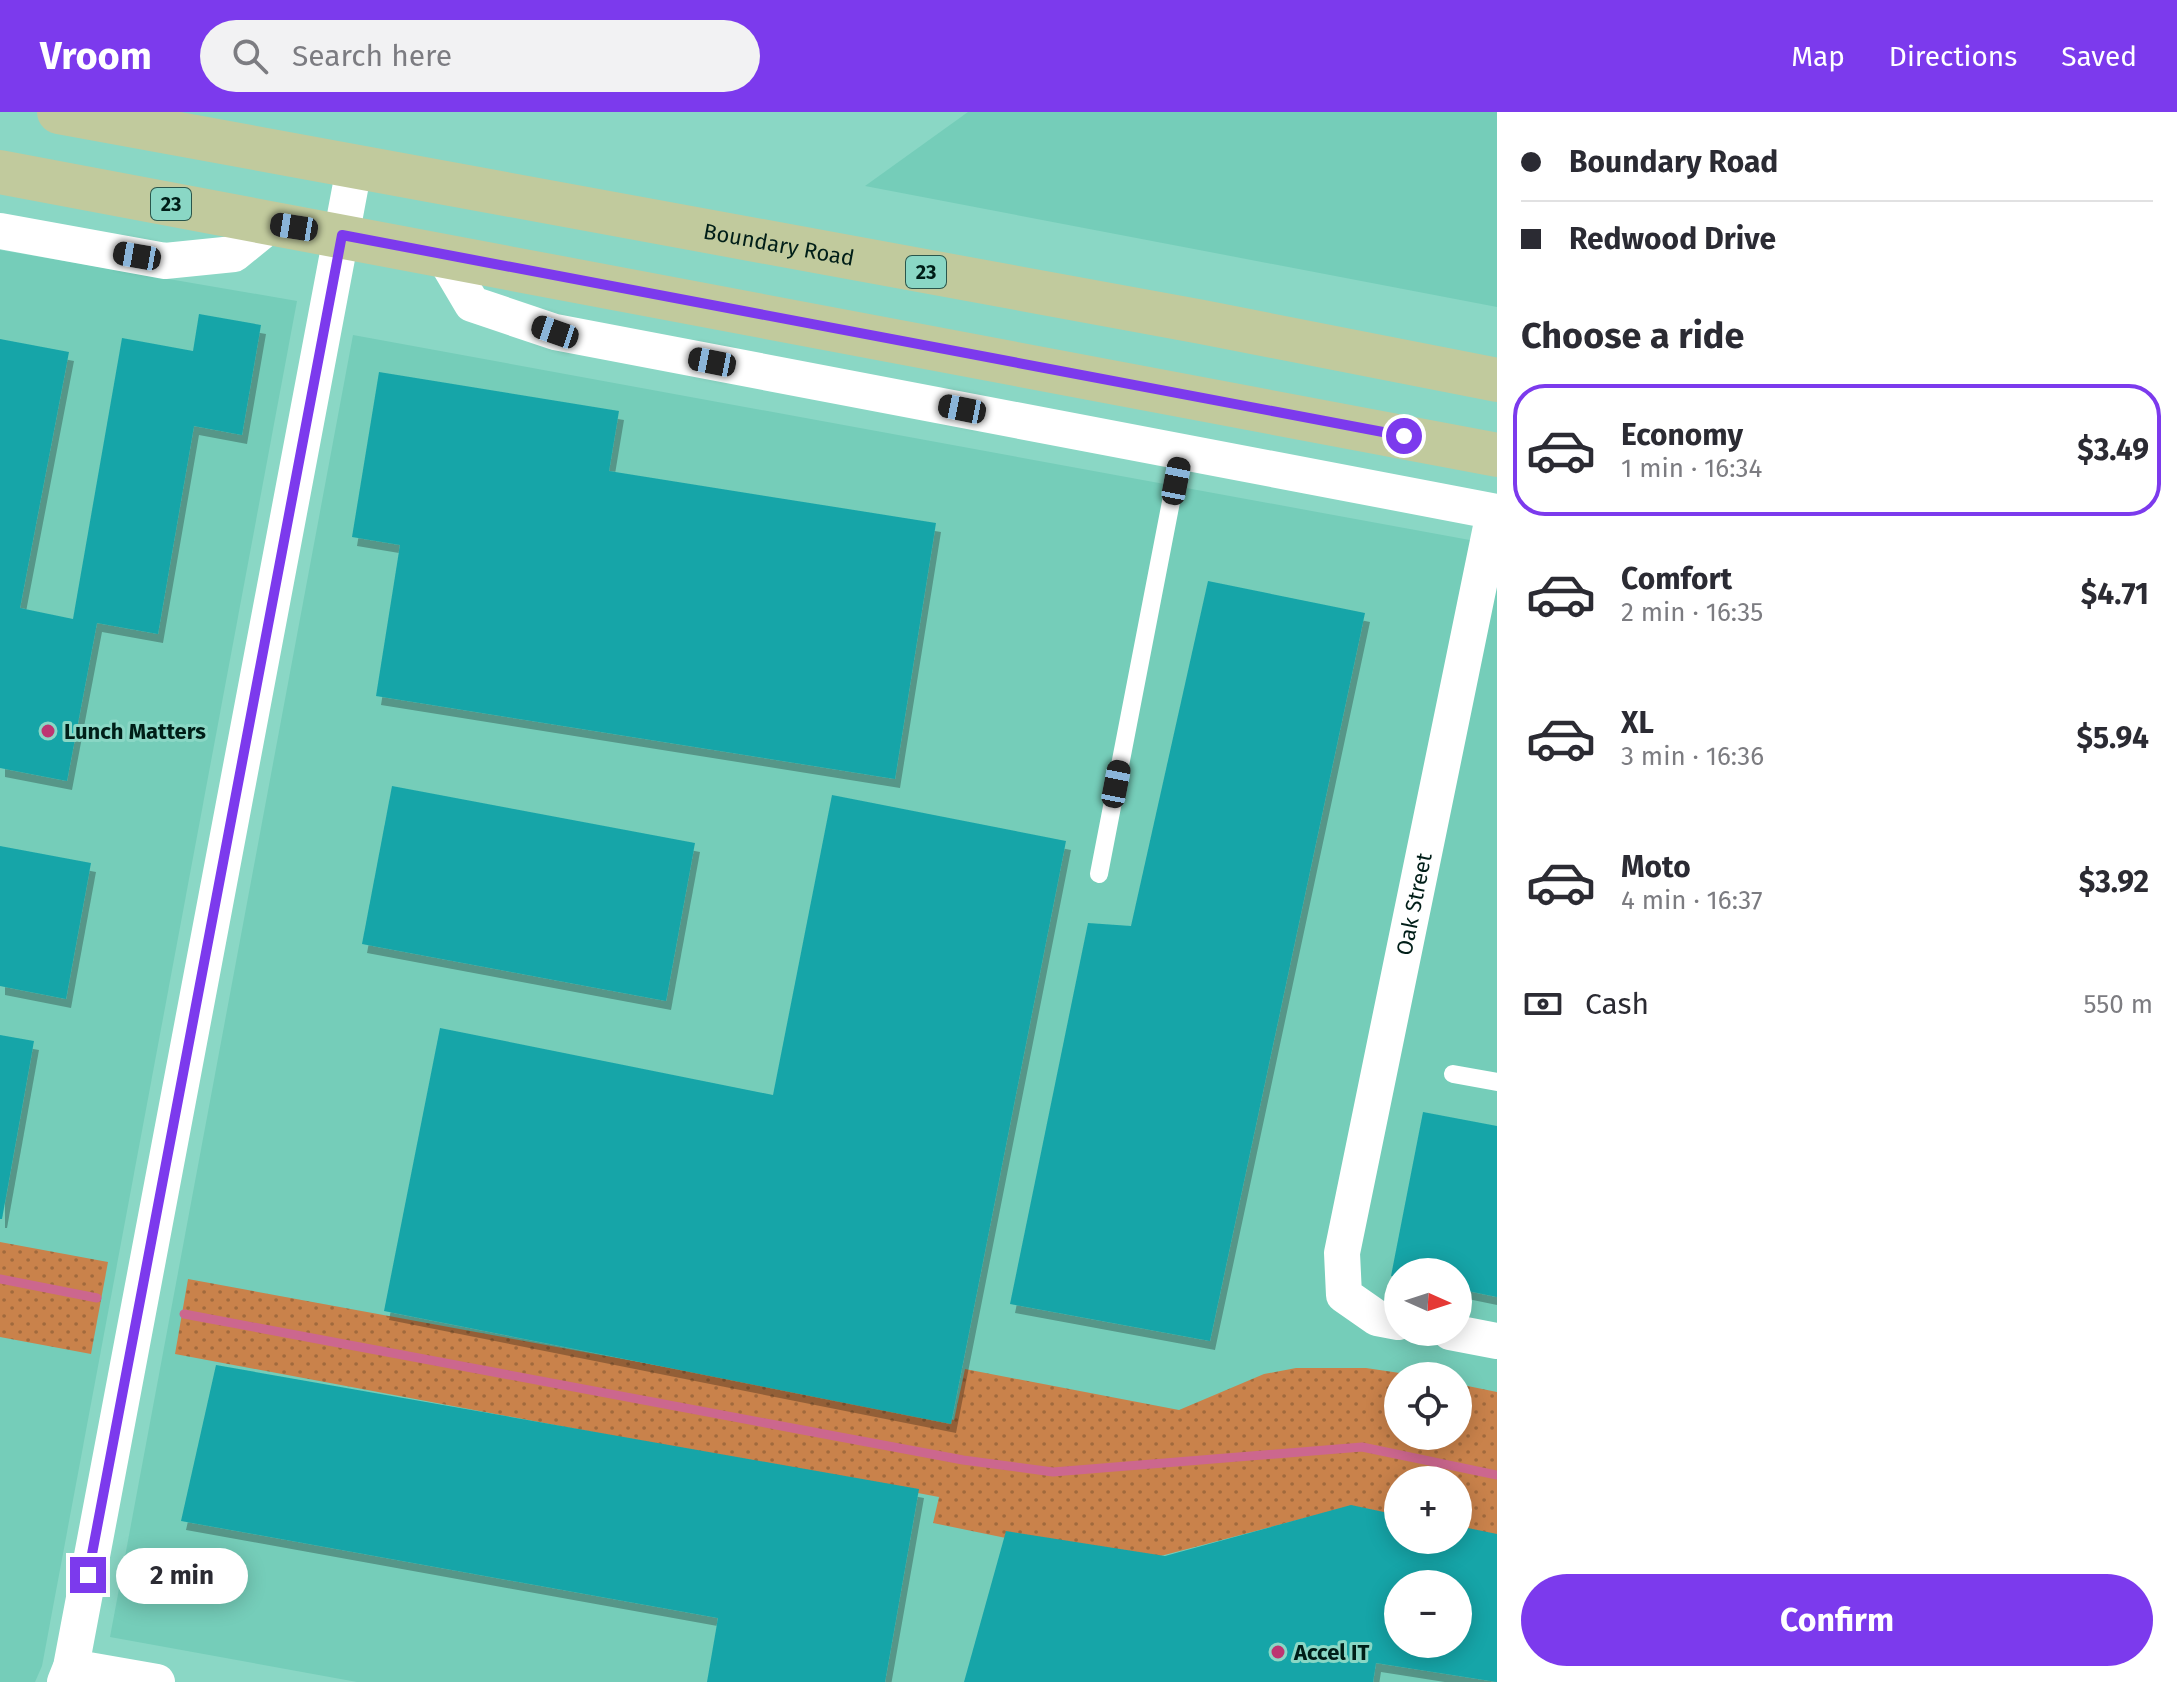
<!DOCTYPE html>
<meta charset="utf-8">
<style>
:root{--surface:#fff;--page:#f2f2f3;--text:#2b2b33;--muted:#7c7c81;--line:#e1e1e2;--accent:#7c3aed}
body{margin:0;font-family:"Fira Sans",sans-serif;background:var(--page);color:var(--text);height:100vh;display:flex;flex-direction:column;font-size:30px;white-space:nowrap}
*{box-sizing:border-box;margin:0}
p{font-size:26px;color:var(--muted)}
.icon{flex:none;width:44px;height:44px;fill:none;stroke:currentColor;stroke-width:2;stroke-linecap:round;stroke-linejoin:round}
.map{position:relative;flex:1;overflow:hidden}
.sheet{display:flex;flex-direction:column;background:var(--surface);width:680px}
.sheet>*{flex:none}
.banner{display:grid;align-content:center;height:176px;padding:0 24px;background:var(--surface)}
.needle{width:52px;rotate:93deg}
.fabs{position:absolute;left:1384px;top:1146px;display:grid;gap:16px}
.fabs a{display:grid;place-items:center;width:88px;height:88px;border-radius:50%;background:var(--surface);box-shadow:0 4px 20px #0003;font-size:40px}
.end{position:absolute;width:36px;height:36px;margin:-18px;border:10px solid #7c3aed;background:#fff;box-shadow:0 0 0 4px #fff}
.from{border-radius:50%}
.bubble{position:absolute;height:56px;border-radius:28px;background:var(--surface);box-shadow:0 4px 20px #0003;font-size:26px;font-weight:700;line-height:56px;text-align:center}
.car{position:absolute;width:24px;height:48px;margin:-24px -12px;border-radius:10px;box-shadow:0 0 6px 2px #0007;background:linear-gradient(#222 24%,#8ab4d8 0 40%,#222 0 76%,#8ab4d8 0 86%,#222 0)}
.banner b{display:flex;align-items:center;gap:28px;height:76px;font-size:30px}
.banner b+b{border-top:2px solid var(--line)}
.banner i{width:20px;height:20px;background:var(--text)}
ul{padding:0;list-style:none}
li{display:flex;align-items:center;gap:24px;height:132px;margin:0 16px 12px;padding:0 8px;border:4px solid transparent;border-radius:32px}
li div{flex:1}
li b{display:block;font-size:30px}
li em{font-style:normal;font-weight:700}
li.on{border-color:var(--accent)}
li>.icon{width:72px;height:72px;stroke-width:1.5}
h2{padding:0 24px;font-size:36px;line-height:96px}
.pay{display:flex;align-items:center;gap:20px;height:88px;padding:0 24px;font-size:30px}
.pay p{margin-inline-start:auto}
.button{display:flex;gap:16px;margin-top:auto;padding:16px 24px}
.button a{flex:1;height:92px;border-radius:48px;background:var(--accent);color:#fff;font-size:32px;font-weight:700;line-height:92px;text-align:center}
header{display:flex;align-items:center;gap:48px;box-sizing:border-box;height:112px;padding:0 40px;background:var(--accent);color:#fff}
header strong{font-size:38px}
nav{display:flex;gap:44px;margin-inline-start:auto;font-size:28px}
.search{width:560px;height:72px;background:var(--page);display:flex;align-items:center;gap:20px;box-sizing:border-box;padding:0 28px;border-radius:44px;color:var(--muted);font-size:30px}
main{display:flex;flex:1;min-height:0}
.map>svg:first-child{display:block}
.built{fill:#75cdb9;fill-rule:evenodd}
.green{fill:url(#green-dots)}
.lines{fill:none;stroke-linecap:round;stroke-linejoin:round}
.stream{stroke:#cc678e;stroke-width:9}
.building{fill:#17a5a8;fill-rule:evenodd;filter:url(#shadow)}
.service{stroke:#fff;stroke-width:18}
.minor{stroke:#fff;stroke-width:36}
.primary{stroke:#c1ca9d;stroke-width:44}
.route{stroke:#7c3aed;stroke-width:10}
.poi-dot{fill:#bd3572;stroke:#8ad7c5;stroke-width:3}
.labels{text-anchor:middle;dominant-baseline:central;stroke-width:6;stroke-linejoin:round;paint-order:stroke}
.shield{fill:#8ad7c5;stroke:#29564c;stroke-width:2}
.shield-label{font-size:20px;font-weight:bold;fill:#001e18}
.street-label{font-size:22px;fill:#001e18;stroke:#8ad7c5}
.poi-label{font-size:22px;font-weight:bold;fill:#001e18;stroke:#8ad7c5;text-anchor:start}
</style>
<header>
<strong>Vroom</strong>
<div class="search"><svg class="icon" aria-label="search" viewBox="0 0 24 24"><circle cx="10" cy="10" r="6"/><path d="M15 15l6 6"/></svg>Search here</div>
<nav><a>Map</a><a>Directions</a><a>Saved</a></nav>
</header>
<main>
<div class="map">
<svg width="1497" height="1570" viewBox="0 0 1497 1570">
<defs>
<pattern id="green-dots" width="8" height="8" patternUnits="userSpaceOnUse" patternTransform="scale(2)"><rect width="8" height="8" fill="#c9824b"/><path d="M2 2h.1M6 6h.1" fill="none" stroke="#a16a3d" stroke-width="1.8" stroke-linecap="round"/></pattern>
<filter id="shadow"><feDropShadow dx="5" dy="9" stdDeviation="0" flood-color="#0004"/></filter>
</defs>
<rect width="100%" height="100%" fill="#8ad7c5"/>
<g class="built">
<path d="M968 0H1497V195L865 74Z"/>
<path d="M0 138 297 189 42 1554 35 1570H0Z"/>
<path d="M353 223 1497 433V1570H357L110 1525ZM1398 1160H1458V1220H1398ZM1398 1264H1458V1324H1398ZM1398 1368H1458V1428H1398ZM1398 1472H1458V1532H1398Z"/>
</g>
<g class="green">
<path d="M0 1130 108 1150 91 1242 0 1225Z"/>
<path d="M188 1167 954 1308 965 1257 1179 1298 1264 1262 1296 1256H1366L1420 1264H1398V1324H1458V1272L1497 1280V1427L1458 1419V1368H1398V1407L1324 1401 1153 1446 1073 1440 933 1411 939 1385 175 1242Z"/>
</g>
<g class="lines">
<g class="stream">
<path d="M0 1167 97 1186"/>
<path d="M184 1202 963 1348 1053 1360 1362 1335 1497 1363"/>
</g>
</g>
<g class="building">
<path d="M199 202 261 213 242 323 194 314 158 522 97 511 67 669 0 656V227L69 240 20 496 73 507 122 226 193 239Z"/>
<path d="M379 260 619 299 609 359 936 411 895 667 376 584 400 433 352 425Z"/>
<path d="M1208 469 1365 501 1210 1229 1010 1192 1088 811 1131 814Z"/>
<path d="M392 674 695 731 666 889 362 832Z"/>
<path d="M832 683 1066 729 951 1312 384 1199 440 916 773 983Z"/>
<path d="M0 734 91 751 66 887 0 874Z"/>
<path d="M0 923 34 929 2 1107H0Z"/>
<path d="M1423 1000 1497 1014V1185L1458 1177V1160H1398V1165L1391 1164Z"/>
<path d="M216 1253 919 1377 885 1570H707L718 1506 181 1409Z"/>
<path d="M1351 1393 1398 1403V1428H1458V1414L1497 1422V1570L1376 1551 1373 1570H964L1006 1419 1165 1444ZM1398 1472H1458V1532H1398Z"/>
</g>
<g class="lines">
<g class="service">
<path d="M1099 762 1181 338"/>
<path d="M1453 962 1497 970"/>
</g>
<g class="minor">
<path d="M0 119 165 149 234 142 271 112"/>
<path d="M443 143 472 192 555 220 1497 400"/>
<path id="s1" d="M1398 1210 1377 1206 1344 1183 1342 1141 1494 400"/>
<path d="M1450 1220 1497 1229"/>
<path d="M71 1555 157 1570"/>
<path d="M65 1570 71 1555 354 56"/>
</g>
<g class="primary">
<path id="s2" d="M59 0 1202 210 1497 268"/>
<path d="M0 60 1497 343"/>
</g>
</g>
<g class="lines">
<path class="route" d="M88 1463 342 123 1404 324"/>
</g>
<g class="poi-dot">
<circle cx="48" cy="619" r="8"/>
<circle cx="1278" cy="1540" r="8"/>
</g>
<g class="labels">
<g class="shield">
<rect x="151" y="76" width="40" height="32" rx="6"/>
<rect x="906" y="144" width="40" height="32" rx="6"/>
</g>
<g class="shield-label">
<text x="171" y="92">23</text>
<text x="926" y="160">23</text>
</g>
<g class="street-label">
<text stroke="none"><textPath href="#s2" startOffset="732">Boundary Road</textPath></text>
<text stroke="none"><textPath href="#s1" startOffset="460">Oak Street</textPath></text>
</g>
<g class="poi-label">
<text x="64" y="619">Lunch Matters</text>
<text x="1294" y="1540">Accel IT</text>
</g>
</g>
</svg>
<div class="fabs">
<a><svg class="needle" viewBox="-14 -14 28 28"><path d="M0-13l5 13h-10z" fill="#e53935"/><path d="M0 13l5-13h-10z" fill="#7c7c81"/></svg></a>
<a><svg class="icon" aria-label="locate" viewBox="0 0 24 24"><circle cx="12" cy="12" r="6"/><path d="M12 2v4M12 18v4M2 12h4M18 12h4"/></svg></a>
<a>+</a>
<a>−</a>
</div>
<i class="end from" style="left:1404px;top:324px"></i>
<i class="end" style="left:88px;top:1463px"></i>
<div class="bubble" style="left:116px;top:1436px;width:132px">2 min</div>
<i class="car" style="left:294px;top:115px;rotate:279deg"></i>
<i class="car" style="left:137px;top:144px;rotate:280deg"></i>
<i class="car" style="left:555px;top:220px;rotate:289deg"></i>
<i class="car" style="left:712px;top:250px;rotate:281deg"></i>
<i class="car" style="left:962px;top:297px;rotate:281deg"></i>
<i class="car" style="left:1176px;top:369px;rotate:11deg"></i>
<i class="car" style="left:1116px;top:672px;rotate:11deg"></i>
</div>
<section class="sheet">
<div class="banner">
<b><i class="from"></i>Boundary Road</b>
<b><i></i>Redwood Drive</b>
</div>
<h2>Choose a ride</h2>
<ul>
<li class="on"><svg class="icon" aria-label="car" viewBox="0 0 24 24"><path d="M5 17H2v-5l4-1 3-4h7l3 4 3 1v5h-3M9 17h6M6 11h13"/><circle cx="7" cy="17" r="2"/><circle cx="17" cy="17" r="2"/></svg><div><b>Economy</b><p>1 min · 16:34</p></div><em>$3.49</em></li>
<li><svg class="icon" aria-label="car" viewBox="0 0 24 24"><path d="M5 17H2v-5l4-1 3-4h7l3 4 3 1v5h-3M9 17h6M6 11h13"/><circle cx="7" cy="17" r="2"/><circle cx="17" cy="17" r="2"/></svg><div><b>Comfort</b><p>2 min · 16:35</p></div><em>$4.71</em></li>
<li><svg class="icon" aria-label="car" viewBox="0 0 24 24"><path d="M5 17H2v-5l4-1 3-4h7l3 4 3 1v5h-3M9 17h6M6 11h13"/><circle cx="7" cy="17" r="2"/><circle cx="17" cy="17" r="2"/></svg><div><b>XL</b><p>3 min · 16:36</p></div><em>$5.94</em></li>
<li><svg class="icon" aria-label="car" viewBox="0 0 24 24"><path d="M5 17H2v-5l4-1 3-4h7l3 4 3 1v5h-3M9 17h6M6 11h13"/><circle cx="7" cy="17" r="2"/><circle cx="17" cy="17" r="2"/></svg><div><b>Moto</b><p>4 min · 16:37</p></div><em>$3.92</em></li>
</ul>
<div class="pay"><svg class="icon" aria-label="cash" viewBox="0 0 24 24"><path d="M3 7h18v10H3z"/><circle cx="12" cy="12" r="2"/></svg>Cash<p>550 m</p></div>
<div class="button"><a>Confirm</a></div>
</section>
</main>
